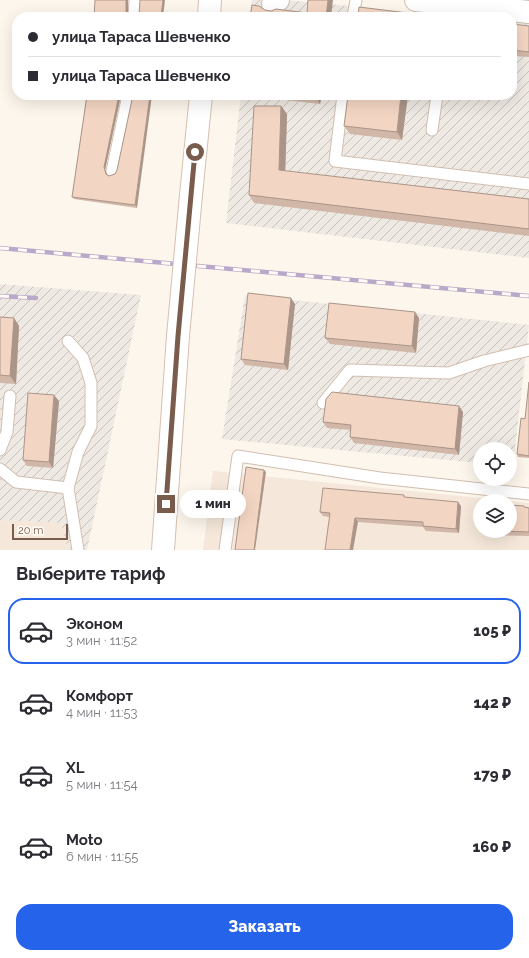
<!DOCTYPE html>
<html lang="ru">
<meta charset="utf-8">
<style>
:root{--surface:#fff;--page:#f7f7f7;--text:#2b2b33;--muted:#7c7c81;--line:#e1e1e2;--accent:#2563eb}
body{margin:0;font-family:Raleway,sans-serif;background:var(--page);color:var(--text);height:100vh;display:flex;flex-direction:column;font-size:15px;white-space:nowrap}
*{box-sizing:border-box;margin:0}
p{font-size:13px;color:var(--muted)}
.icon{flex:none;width:22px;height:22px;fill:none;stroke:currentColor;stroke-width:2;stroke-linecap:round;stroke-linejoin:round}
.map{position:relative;height:550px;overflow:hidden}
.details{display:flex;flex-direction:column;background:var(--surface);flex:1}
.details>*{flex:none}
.hud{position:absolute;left:12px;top:12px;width:505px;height:88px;border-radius:16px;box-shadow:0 4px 16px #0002;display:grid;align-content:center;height:88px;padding:0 16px;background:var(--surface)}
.controls{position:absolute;left:473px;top:442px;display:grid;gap:8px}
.controls a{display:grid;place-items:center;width:44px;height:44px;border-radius:50%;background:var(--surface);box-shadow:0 4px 16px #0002;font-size:20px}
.scale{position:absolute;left:12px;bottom:10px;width:56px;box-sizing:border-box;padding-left:4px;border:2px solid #7a5c4d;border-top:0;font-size:11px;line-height:14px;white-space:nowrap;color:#7a5c4d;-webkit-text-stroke:3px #fffaf3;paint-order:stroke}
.end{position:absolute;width:18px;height:18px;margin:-9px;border:5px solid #7a5c4d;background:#fff;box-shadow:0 0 0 2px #fff}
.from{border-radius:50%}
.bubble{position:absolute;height:28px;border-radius:14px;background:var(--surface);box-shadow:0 4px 16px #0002;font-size:13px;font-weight:800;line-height:28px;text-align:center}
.hud b{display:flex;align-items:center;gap:14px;height:38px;font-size:15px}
.hud b+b{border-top:1px solid var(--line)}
.hud i{width:10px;height:10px;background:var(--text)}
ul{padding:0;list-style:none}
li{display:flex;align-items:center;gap:12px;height:66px;margin:0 8px 6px;padding:0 8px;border:2px solid transparent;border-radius:16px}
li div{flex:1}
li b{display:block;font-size:15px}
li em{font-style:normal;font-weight:800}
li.current{border-color:var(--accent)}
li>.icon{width:36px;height:36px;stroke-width:1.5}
h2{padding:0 16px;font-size:18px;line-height:48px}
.button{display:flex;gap:8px;margin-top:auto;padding:8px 16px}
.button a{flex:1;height:46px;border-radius:16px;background:var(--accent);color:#fff;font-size:16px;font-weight:800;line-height:46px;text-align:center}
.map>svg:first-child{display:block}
.residential{fill:#f5e8da;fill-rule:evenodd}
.industrial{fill:url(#industrial-furrows)}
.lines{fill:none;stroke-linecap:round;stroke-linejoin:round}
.lane-casing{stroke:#d1beb0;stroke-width:13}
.street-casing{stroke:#d1beb0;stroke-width:24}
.secondary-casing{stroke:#d6c0b0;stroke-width:24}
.lane{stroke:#fff;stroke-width:11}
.street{stroke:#fff;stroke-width:22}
.secondary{stroke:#fff;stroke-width:22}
.rail-casing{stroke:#b9a8c9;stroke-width:4.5}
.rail{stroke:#fffaf3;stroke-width:3;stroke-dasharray:9;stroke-linecap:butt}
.secondary-bridge-casing{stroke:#d6c0b0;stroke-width:24;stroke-linecap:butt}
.secondary-bridge{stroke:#fff;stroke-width:22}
.wall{fill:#d1b7a8}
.shaded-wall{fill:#aa9588}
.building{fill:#f3d5c3;stroke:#aa9588}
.route{stroke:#7a5c4d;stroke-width:5}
</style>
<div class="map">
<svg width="529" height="550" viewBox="0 0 529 550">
<defs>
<pattern id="industrial-furrows" width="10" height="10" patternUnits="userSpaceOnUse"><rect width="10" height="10" fill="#efe9e4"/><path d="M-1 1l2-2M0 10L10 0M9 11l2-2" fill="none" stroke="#c7c0bb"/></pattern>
</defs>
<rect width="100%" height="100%" fill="#fdf6ec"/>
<g class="residential">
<path d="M213 471 529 503V550H203ZM480 501H510V531H480Z"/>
<path d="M0 520 61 523 68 550H0Z"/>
</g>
<g class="industrial">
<path d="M252 0H286L463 17H250Z"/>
<path d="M512 22 529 23V258L226 223 241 95H512Z"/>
<path d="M0 284 141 295 87 550H68L61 523 0 520Z"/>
<path d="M245 295 529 325 513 466H510V449H480V463L222 439Z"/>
</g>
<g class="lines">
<g class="lane-casing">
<g id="lane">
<path d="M134 17 135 0"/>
<path d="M353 17 356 0"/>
<path d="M343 95 335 161 529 184"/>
<path d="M432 130 437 95"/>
<path d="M112 171 128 95"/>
<path d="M68 341 83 358 91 383V426L78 452 68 488 78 550"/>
<path d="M323 403 350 370 449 373 484 361 529 350"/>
<path d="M0 450 7 432 10 396"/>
<path d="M0 469 16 482 68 488"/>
<path d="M225 550 238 456 380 478 529 494"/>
</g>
</g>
<g class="street-casing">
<g id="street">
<path d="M416 0 529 12"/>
<path d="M273 4 278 0"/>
</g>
</g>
<g class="secondary-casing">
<g id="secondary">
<path d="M209 17 210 0"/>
<path d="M191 195 201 95"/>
<path d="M163 550 178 336"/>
</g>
</g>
<use href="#lane" class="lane"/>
<use href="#street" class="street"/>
<use href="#secondary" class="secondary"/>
<g class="rail-casing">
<g id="rail">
<path d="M0 248 529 296"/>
<path d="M0 296 36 298"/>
</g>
</g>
<use href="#rail" class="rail"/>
<g class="secondary-bridge-casing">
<path id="secondary-bridge" d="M178 336 191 195"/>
</g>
<use href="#secondary-bridge" class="secondary-bridge"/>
</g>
<g class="wall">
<path d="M512 24 529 26V57L513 56 512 54Z"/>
<path d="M87 95H121L105 170 107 174 109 176 115 174 137 208 74 199 72 197Z"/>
<path d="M275 95H322L320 104 277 99Z"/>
<path d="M348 95H408L402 140 350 134 344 126Z"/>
<path d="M281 106 287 114 285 171 529 199V236L254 203 249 195Z"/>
<path d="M295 304 288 370 245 365 241 359Z"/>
<path d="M0 317 14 318 19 326 16 384 0 383Z"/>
<path d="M419 318 416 353 330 344 325 338Z"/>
<path d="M529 382V458L518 457 517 454 525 419Z"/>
<path d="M59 401 53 468 27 466 23 460Z"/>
<path d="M463 412 459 455 354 443 350 437 351 430 327 428 323 422Z"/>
<path d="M406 497 461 506 459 533 426 531 423 527 358 522 323 516 320 512Z"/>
<path d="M525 508H529V536L491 535 489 531H510Z"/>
</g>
<g class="shaded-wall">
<rect x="126" y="0" width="2" height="17"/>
<path d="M163 0H165L163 17H161Z"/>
<path d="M328 0H333L331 17H326Z"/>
<path d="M119 95H121L105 170 107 176 106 174 104 167Z"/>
<path d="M150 95H152L137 208 135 205Z"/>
<path d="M317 95H322L320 104 316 98Z"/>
<path d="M401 95H408L402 140 397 132Z"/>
<path d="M281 106 287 114 285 178 279 170Z"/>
<path d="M291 298 295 304 288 370 284 364Z"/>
<path d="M415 312 419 318 416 353 412 346Z"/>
<path d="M14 318 19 326 16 384 10 376Z"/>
<path d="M54 395 59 401 53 468 49 462Z"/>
<path d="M459 406 463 412 459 455 455 449Z"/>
<path d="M264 470 266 472 255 550H254Z"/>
<path d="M458 502 461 506 459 533 456 529Z"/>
<path d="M355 518 358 522 353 550H350Z"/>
</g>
<g class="building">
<path d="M95 0H126V17H94Z"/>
<path d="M140 0H163L161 17H139V15Z"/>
<path d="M308 0H328L326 17H250L252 5 259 6 265 10 271 11 276 9 307 13Z"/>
<path d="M359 7 439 17H358Z"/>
<path d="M512 24 529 26V52L512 50Z"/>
<path d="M87 95H119L104 167 106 174 109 176 115 174 117 170 133 95H150L135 205 72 197Z"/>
<path d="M290 95H317L316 98Z"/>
<path d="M348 95H401L397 132 344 126Z"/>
<path d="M254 106H281L279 170 529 199V229L249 195Z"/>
<path d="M248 293 291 298 284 364 241 359Z"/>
<path d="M329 303 415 312 412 346 325 338Z"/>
<path d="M0 317 14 318 10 376 0 375Z"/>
<path d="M529 382V456L517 454 521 418 525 419Z"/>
<path d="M332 392 459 406 455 449 350 437 351 425 323 422 326 399Z"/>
<path d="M28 393 54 395 49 462 23 460Z"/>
<path d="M246 467 264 470 254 550H235Z"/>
<path d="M323 488 404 495V497L458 502 456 529 423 526V522L355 518 350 550H325L330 513 320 512Z"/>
<path d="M510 505 524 506V507L529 508V532L498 531H510Z"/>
</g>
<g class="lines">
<path class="route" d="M166 504 178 336 195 152"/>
</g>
</svg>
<div class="controls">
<a><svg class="icon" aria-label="locate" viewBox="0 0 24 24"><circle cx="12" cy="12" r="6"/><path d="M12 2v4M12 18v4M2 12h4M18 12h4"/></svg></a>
<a><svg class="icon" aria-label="layers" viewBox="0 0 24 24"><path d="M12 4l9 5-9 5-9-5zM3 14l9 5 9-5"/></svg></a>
</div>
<div class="scale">20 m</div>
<i class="end from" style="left:195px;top:152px"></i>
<i class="end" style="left:166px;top:504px"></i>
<div class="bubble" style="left:180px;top:490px;width:66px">1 мин</div>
<div class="hud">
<b><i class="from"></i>улица Тараса Шевченко</b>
<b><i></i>улица Тараса Шевченко</b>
</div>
</div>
<section class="details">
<h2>Выберите тариф</h2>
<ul>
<li class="current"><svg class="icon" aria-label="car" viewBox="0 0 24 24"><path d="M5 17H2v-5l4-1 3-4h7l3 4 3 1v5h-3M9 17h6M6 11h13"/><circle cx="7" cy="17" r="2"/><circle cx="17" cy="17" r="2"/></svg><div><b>Эконом</b><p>3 мин · 11:52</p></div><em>105 ₽</em></li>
<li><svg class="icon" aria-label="car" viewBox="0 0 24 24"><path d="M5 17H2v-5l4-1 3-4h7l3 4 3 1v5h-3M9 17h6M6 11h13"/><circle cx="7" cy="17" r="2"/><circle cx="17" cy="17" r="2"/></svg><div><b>Комфорт</b><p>4 мин · 11:53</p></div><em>142 ₽</em></li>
<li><svg class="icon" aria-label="car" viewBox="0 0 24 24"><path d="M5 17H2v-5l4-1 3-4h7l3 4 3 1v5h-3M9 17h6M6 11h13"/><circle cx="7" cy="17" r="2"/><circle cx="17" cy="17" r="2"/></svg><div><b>XL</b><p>5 мин · 11:54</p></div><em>179 ₽</em></li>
<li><svg class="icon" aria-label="car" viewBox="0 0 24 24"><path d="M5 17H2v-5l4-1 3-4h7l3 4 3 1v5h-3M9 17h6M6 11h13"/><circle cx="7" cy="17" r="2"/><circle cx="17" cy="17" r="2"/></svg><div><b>Moto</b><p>6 мин · 11:55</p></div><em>160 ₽</em></li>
</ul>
<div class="button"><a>Заказать</a></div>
</section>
